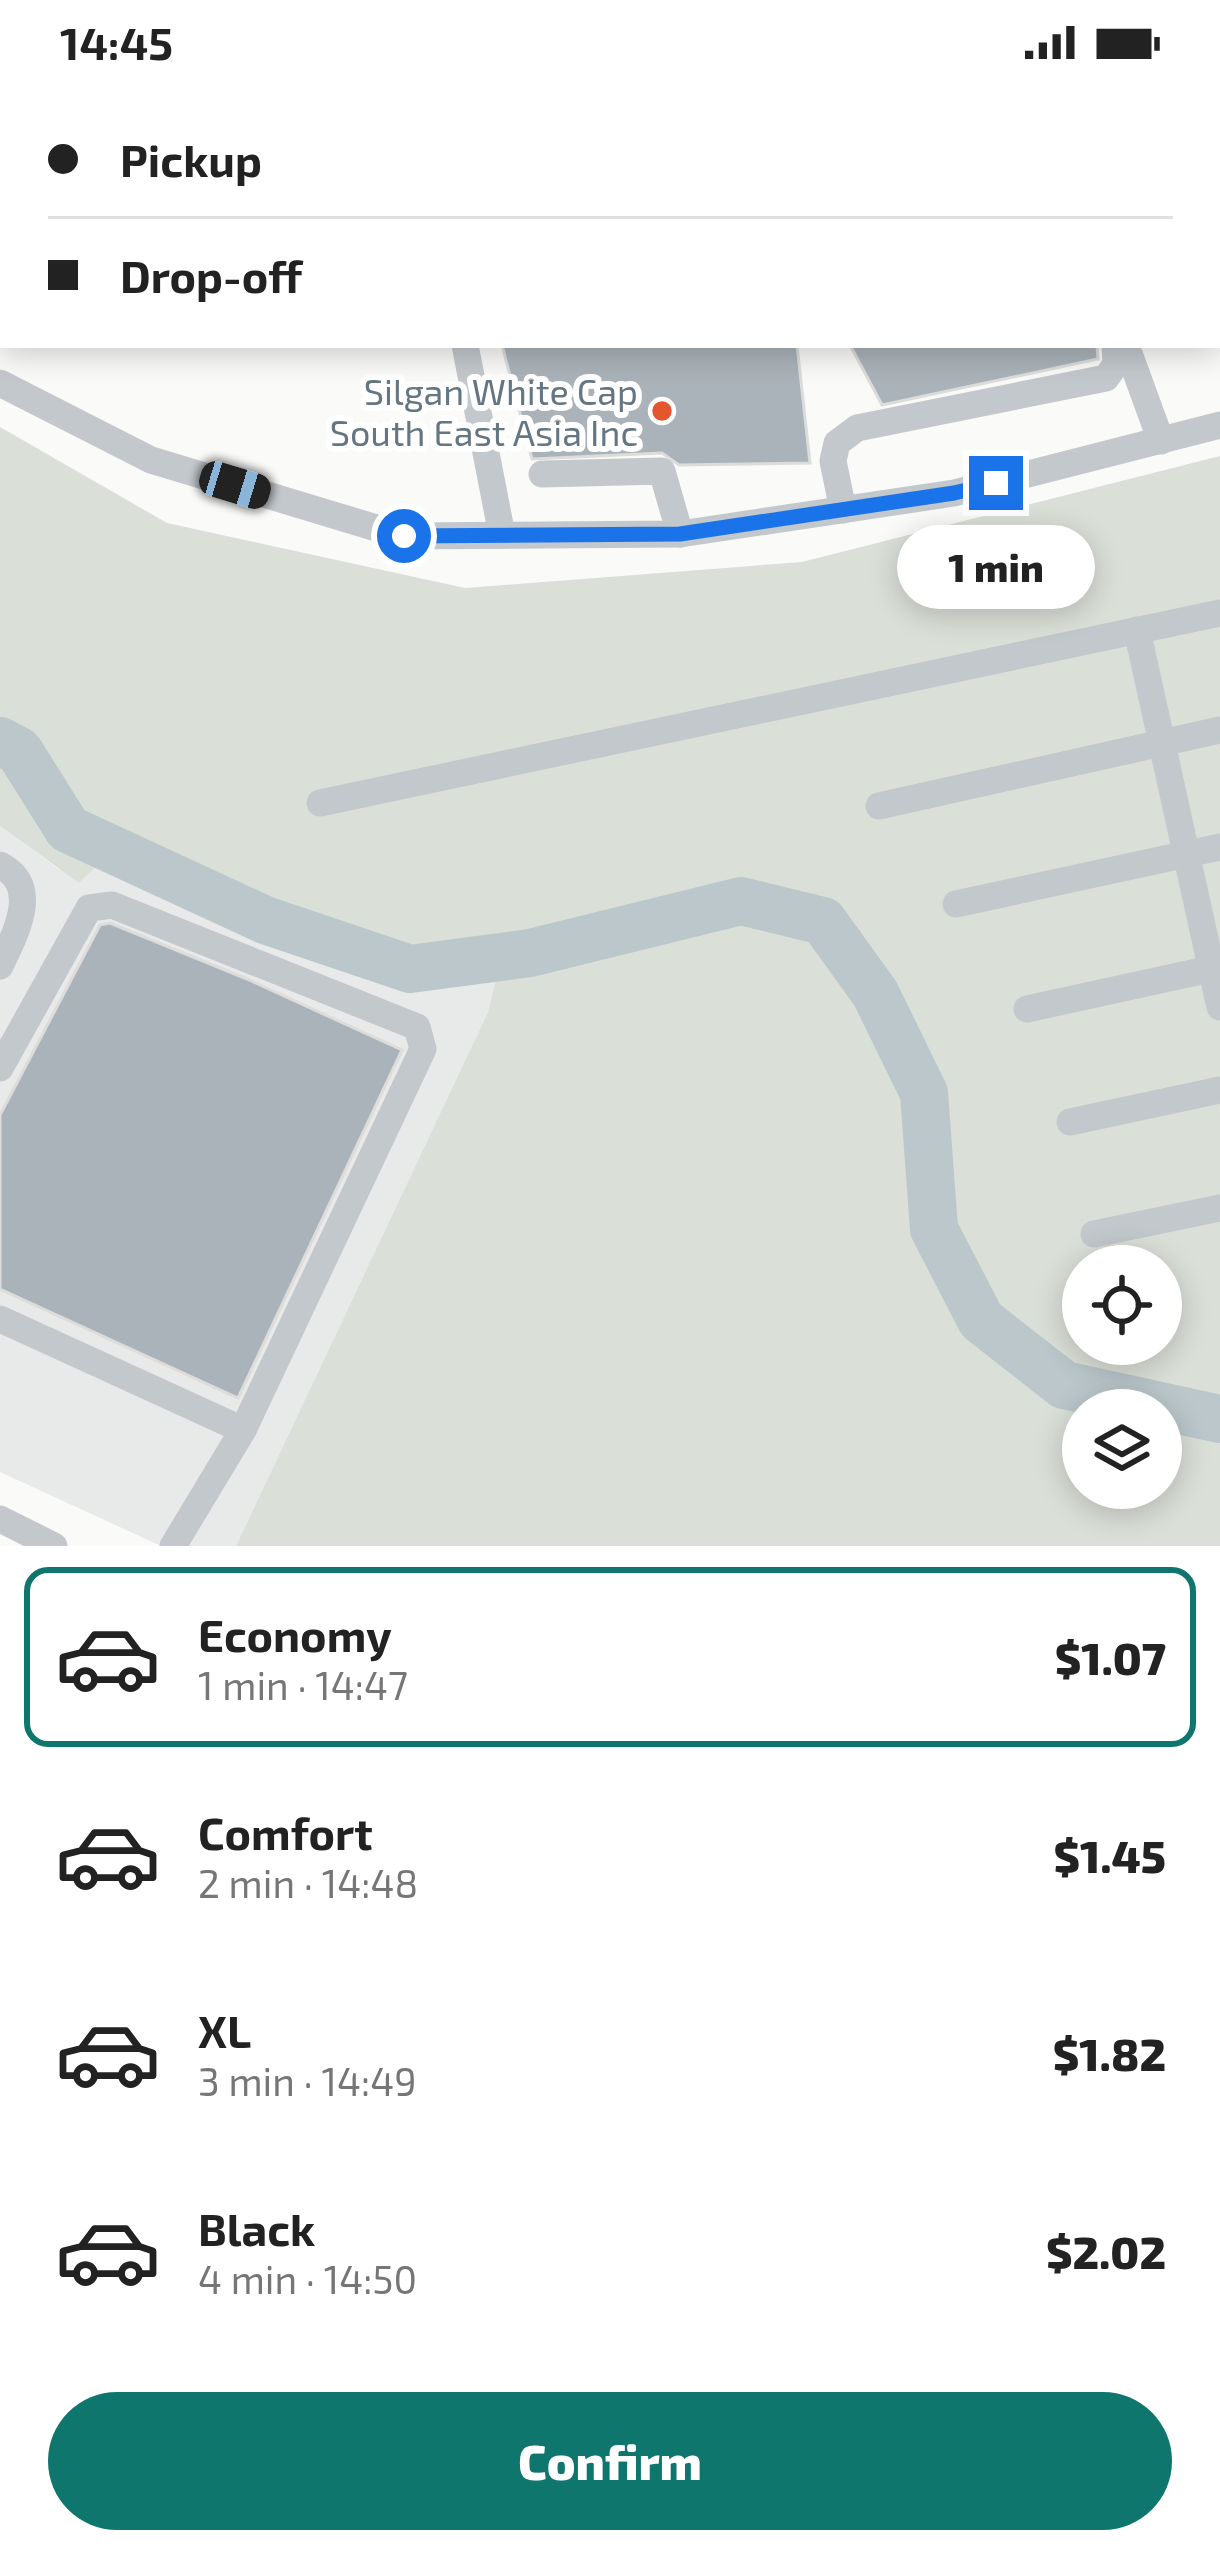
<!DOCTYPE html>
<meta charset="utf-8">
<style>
:root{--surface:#fff;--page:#f2f2f2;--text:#222;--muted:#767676;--line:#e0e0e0;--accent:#0f766e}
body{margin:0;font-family:"Exo 2",sans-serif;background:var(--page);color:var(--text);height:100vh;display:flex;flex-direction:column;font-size:45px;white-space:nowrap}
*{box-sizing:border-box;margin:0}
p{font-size:39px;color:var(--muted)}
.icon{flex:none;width:66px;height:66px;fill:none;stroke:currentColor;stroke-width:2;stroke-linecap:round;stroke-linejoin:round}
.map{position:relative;height:1462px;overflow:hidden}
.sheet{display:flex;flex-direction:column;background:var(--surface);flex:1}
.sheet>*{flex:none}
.top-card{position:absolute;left:0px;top:0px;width:1221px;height:264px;box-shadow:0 6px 30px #0003;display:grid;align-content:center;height:264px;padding:0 48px;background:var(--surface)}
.controls{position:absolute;left:1062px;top:1161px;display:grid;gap:24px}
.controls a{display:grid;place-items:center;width:120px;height:120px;border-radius:50%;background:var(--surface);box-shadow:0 6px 30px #0003;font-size:60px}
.end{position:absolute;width:54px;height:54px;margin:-27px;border:15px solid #1a73e8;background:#fff;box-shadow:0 0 0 6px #fff}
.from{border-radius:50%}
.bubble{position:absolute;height:84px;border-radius:42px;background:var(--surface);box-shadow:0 6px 30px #0003;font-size:39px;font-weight:800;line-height:84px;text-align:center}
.car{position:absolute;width:36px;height:72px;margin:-36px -18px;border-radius:15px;box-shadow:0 0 9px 3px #0007;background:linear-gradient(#222 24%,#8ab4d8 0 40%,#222 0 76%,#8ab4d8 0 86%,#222 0)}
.top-card b{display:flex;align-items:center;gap:42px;height:114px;font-size:45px}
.top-card b+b{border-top:3px solid var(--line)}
.top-card i{width:30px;height:30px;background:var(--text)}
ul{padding:21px 0 0;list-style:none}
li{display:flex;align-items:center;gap:36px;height:180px;margin:0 24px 18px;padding:0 24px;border:6px solid transparent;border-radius:24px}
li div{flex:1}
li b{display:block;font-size:45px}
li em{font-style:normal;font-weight:800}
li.active{border-color:var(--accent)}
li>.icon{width:108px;height:108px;stroke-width:1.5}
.primary-button{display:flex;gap:24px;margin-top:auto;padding:24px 48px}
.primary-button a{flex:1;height:138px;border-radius:72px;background:var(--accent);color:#fff;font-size:48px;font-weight:800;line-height:138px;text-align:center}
.status{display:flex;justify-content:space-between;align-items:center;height:84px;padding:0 60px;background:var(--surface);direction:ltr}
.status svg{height:33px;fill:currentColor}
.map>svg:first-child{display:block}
.built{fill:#e8e9e9}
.green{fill:#dadfd7;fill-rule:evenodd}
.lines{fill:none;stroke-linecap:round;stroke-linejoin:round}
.river{stroke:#bbc7cb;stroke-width:48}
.building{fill:#aab3b9;stroke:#dcdcda;stroke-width:3}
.minor{stroke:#c3c8cc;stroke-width:27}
.route{stroke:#1a73e8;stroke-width:15}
.poi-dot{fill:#e4572e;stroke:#fff;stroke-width:4.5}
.labels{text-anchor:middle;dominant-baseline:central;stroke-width:12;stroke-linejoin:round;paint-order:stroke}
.poi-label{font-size:36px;fill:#657683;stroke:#fff;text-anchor:end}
</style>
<div class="status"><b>14:45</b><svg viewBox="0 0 49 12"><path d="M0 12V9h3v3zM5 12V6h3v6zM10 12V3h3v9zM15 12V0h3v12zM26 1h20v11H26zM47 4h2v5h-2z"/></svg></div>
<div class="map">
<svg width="1220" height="1462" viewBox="0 0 1220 1462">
<rect width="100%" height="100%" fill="#fafaf8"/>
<path class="built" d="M0 742 60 786 112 766 265 836 410 885 501 873 488 928 236 1462H161L0 1388Z"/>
<path class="green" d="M0 343 167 439 465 504 802 478 1220 372V1462H236L488 928 501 874 410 885 265 836 113 766 79 799 0 742ZM1083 1182H1161V1260H1083ZM1083 1326H1161V1404H1083Z"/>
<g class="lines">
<path class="river" d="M0 657 19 667 68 745 265 836 410 885 530 869 741 817 823 837 875 909 924 1009 934 1145 981 1236 1064 1301 1220 1335"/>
</g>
<g class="building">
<path d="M502 261H797L810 379 679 381 662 369 532 375Z"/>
<path d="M850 261H1097L1098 275 882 321Z"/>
<path d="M110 839 247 895 402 966 238 1314 0 1205V1031L100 841Z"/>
</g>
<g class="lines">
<g class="minor">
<path d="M415 0 416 3"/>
<path d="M1051 0 1052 3"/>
<path d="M1218 242H1220"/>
<path d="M465 261 502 451"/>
<path d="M1126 261 1161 357"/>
<path d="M0 299 151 376 403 452 680 450 954 409 1220 341"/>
<path d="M542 390 662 387 680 450"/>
<path d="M843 426 833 377 837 359 857 344 1106 294 1116 280 1115 261"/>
<path d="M1137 546 1220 923"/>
<path d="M320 719 1220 529"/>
<path d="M879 722 1220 646"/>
<path d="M0 781C42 803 15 850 0 882"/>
<path d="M956 820 1220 763"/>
<path d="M1027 925 1220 883"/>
<path d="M0 984 89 824 112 821 417 943 423 965 243 1346 173 1462"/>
<path d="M1070 1038 1220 1006"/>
<path d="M1094 1150 1220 1124"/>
<path d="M0 1235 243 1346"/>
<path d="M0 1435 54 1462"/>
</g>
</g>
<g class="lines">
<path class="route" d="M404 452 680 450 954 409 996 399"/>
</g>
<circle class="poi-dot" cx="662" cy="327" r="12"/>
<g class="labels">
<g class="poi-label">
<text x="638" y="306">Silgan White Cap<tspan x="638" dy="41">South East Asia Inc</tspan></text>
</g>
</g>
</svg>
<div class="controls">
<a><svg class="icon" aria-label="locate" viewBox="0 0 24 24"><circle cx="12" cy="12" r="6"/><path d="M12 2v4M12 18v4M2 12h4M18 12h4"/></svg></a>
<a><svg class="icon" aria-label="layers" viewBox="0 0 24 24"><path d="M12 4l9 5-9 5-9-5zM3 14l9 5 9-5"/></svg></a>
</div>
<i class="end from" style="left:404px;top:452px"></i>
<i class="end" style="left:996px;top:399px"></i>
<div class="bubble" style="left:897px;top:441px;width:198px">1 min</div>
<i class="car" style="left:235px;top:401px;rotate:107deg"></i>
<div class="top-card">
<b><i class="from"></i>Pickup</b>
<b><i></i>Drop-off</b>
</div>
</div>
<section class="sheet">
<ul>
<li class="active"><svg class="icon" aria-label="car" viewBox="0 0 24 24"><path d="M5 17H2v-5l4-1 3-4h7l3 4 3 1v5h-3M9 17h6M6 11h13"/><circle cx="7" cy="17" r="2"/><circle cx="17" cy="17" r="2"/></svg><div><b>Economy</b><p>1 min · 14:47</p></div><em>$1.07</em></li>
<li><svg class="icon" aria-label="car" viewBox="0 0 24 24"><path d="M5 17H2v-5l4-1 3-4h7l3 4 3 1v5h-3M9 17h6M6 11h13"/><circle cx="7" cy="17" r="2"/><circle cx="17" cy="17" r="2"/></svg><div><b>Comfort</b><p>2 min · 14:48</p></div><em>$1.45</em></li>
<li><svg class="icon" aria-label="car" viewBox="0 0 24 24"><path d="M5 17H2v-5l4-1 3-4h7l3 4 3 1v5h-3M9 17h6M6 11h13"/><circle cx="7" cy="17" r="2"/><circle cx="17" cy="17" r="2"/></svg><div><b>XL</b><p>3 min · 14:49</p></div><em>$1.82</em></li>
<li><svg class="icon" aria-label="car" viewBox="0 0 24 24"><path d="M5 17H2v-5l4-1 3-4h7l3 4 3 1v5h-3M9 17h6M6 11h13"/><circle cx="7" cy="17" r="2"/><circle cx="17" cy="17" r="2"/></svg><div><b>Black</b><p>4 min · 14:50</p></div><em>$2.02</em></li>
</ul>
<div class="primary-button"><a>Confirm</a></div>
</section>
